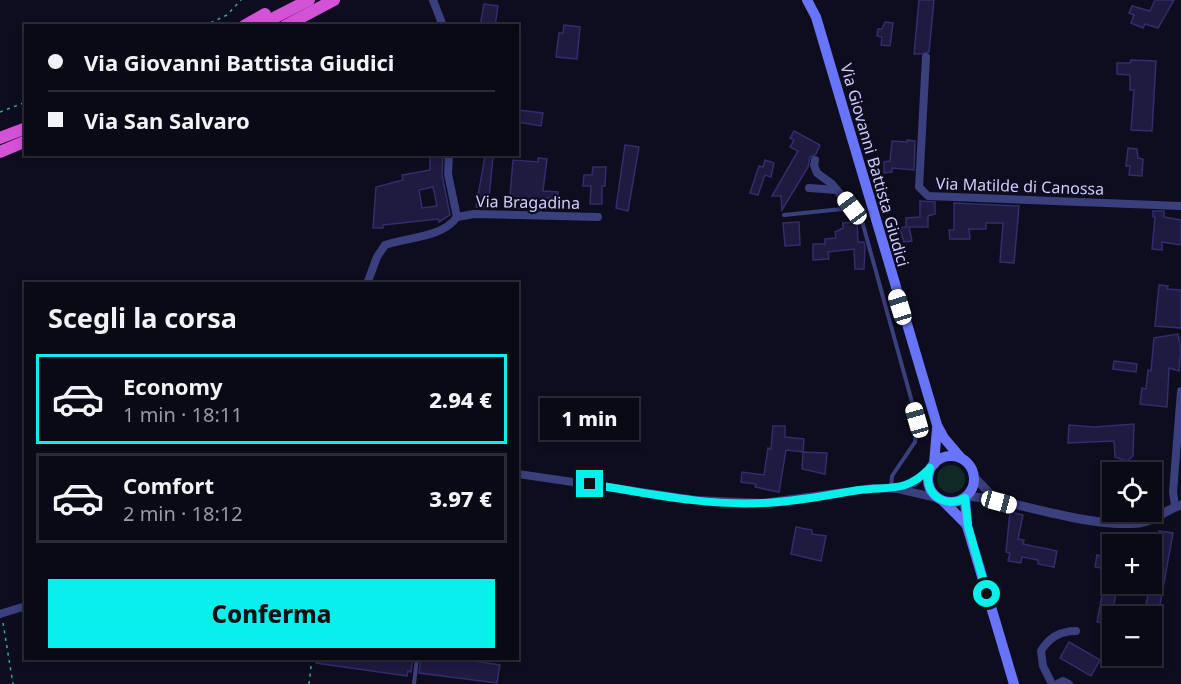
<!DOCTYPE html>
<html lang="it">
<meta charset="utf-8">
<style>
:root{--surface:#0a0a17;--page:#181824;--text:#f1f3f6;--muted:#999aa1;--line:#2a2b36;--accent:#08efec}
body{margin:0;font-family:"Noto Sans",sans-serif;background:var(--page);color:var(--text);height:100vh;display:flex;flex-direction:column;font-size:22px;white-space:nowrap}
*{box-sizing:border-box;margin:0}
p{font-size:20px;color:var(--muted)}
.icon{flex:none;width:33px;height:33px;fill:none;stroke:currentColor;stroke-width:2;stroke-linecap:round;stroke-linejoin:round}
.map{position:relative;flex:1;overflow:hidden}
.panel{position:absolute;left:24px;top:282px;width:495px;height:378px;display:flex;flex-direction:column;background:var(--surface);border-radius:0px;box-shadow:0 3px 9px #0003,0 0 0 2px var(--line)}
.panel>*{flex:none}
.banner{position:absolute;left:24px;top:24px;width:495px;height:132px;border-radius:0px;box-shadow:0 3px 9px #0003,0 0 0 2px var(--line);display:grid;align-content:center;height:132px;padding:0 24px;background:var(--surface)}
.fabs{position:absolute;left:1102px;top:462px;display:grid;gap:12px}
.fabs a{display:grid;place-items:center;width:60px;height:60px;border-radius:0px;background:var(--surface);box-shadow:0 3px 9px #0003,0 0 0 2px var(--line);font-size:30px}
.end{position:absolute;width:27px;height:27px;margin:-14px;border:8px solid #08efec;background:#111;box-shadow:0 0 0 3px #111}
.from{border-radius:50%}
.bubble{position:absolute;height:42px;border-radius:0px;background:var(--surface);box-shadow:0 3px 9px #0003,0 0 0 2px var(--line);font-size:20px;font-weight:800;line-height:42px;text-align:center}
.car{position:absolute;width:18px;height:36px;margin:-18px -9px;border-radius:8px;box-shadow:0 0 4px 2px #0007;background:linear-gradient(#fff 24%,#345 0 40%,#fff 0 76%,#345 0 86%,#fff 0)}
.banner b{display:flex;align-items:center;gap:21px;height:57px;font-size:22px}
.banner b+b{border-top:2px solid var(--line)}
.banner i{width:15px;height:15px;background:var(--text)}
ul{padding:0;list-style:none}
li{display:flex;align-items:center;gap:18px;height:90px;margin:0 12px 9px;padding:0 12px;border:3px solid var(--line);border-radius:0px}
li div{flex:1}
li b{display:block;font-size:22px}
li em{font-style:normal;font-weight:800}
li.on{border-color:var(--accent)}
li>.icon{width:54px;height:54px;stroke-width:1.5}
h2{padding:0 24px;font-size:27px;line-height:72px}
.primary-button{display:flex;gap:12px;margin-top:auto;padding:12px 24px}
.primary-button a{flex:1;height:69px;border-radius:0px;background:var(--accent);color:#111;font-size:24px;font-weight:800;line-height:69px;text-align:center}
.map>svg:first-child{display:block}
.green{fill:#112926}
.building{fill:#1e1a40;stroke:#322d6b;stroke-width:1.5;fill-rule:evenodd}
.lines{fill:none;stroke-linecap:round;stroke-linejoin:round}
.path{stroke:#32ad98;stroke-width:1.5;stroke-dasharray:3 4.5;stroke-linecap:butt}
.service{stroke:#3a3f7d;stroke-width:4}
.minor{stroke:#3a3f7d;stroke-width:8}
.tertiary{stroke:#3a3f7d;stroke-width:9}
.secondary{stroke:#6875fa;stroke-width:10}
.trunk{stroke:#d253d6;stroke-width:12}
.route{stroke:#08efec;stroke-width:8}
.labels{text-anchor:middle;dominant-baseline:central;stroke-width:4.5;stroke-linejoin:round;paint-order:stroke}
.street-label{font-size:16px;fill:#cecefd;stroke:#0e0d1f}
</style>
<div class="map">
<svg width="1181" height="684" viewBox="0 0 1181 684">
<rect width="100%" height="100%" fill="#0e0d1f"/>
<circle class="green" cx="951" cy="479" r="14"/>
<g class="building">
<path d="M919 0H934L929 52 921 54H914Z"/>
<path d="M1155 0H1174L1158 28 1145 24 1143 28 1131 23 1134 15 1129 13 1132 6 1150 11Z"/>
<path d="M484 4 498 6 495 26H480Z"/>
<path d="M885 22 893 23 890 46 881 45 882 37 877 36 878 29H882Z"/>
<path d="M564 25 580 27 577 59 556 57 559 33H563Z"/>
<path d="M1131 60 1156 61 1152 131 1131 130 1134 90H1130V75L1117 74V63H1130Z"/>
<path d="M518 110 543 113 541 126 518 122Z"/>
<path d="M794 131 820 145 816 154 810 157 808 167 782 210 781 196H772L798 151 790 147 794 140 790 138Z"/>
<path d="M907 140 915 141 914 170 892 168V172L884 173V162L890 161 892 141 907 142Z"/>
<path d="M625 145 639 147 628 211 616 208Z"/>
<path d="M1128 148 1137 149 1138 158 1143 159 1142 176 1129 175 1130 166H1126Z"/>
<path d="M430 154H443L442 175 450 215 439 222 438 219 383 225V228H373L376 187 403 180 402 175 430 170ZM433 187 437 206 422 208 419 190Z"/>
<path d="M485 156 493 157 488 208 476 207Z"/>
<path d="M538 158 547 159 543 191 558 192V198H543L541 210 509 208 513 160 538 162Z"/>
<path d="M765 160 774 163 771 177 765 175 758 195 750 193 759 166 763 167Z"/>
<path d="M593 167H606L605 186H602V204H590L591 186H583L584 175H592Z"/>
<path d="M920 201 935 202V214L928 216V227H909L912 241 904 242 900 228 906 227V218L920 217Z"/>
<path d="M954 203 1019 206 1014 263 1000 262 1003 223H986V229H969L970 239H950L949 230H954Z"/>
<path d="M1153 211H1164V217L1181 220V245L1162 242V250L1152 249 1155 217H1153Z"/>
<path d="M799 222 800 245 785 246 783 223Z"/>
<path d="M857 222 858 242H864L865 248 864 269H855L854 249 828 252 829 259 813 260V244H825V239L836 238 835 232 843 228V223Z"/>
<path d="M1159 285 1168 286 1167 289 1181 290V328L1155 326Z"/>
<path d="M1178 334 1181 350 1179 371 1169 368 1167 407 1140 404 1142 388 1146 389 1148 370 1151 371 1154 338Z"/>
<path d="M1114 361 1137 364 1136 372 1113 369Z"/>
<path d="M1134 424 1133 456 1127 461 1115 457 1114 441 1068 443 1069 425 1094 427Z"/>
<path d="M773 426H785V437L804 439 803 452 786 450 779 492 755 487 756 484 741 482 742 472 764 475 768 448 771 449Z"/>
<path d="M803 452 827 453 825 474 802 469Z"/>
<path d="M1010 512 1023 515 1018 539 1024 540 1023 544 1057 551 1054 567 1038 564V560L1022 557 1021 563 1008 561 1010 553 1006 552Z"/>
<path d="M796 527 812 530V534L826 536 821 561 791 554Z"/>
<path d="M1159 531 1173 533 1158 616H1144L1150 584H1152Z"/>
<path d="M1106 539 1113 541V584H1118L1110 624 1097 622 1107 569 1095 567 1097 555 1102 556Z"/>
<path d="M1069 642 1100 660 1091 676 1060 658Z"/>
<path d="M316 658H413L411 672 408 671 407 676 316 663Z"/>
<path d="M421 658H454L500 665 497 683 419 673Z"/>
</g>
<g class="lines">
<g class="path">
<path d="M204 26 227 15 241 0"/>
<path d="M0 112 26 102"/>
<path d="M3 623 13 684"/>
<path d="M309 684 312 658"/>
</g>
<g class="service">
<path d="M784 215 852 208 862 221 917 420 915 442 892 476 891 488"/>
<path d="M414 684 417 658"/>
</g>
<g class="minor">
<path d="M433 0 443 26"/>
<path d="M926 57 919 187 928 196 1181 206"/>
<path d="M815 160 814 165 817 173 832 184 852 208"/>
<path d="M809 188 837 190"/>
<path d="M457 217 474 214 598 217"/>
<path d="M367 284 377 257 385 245C408 237 442 238 457 217L448 174 449 154"/>
<path d="M518 474 696 500 763 503 874 488 898 489 937 498"/>
<path d="M899 488 914 483 930 468"/>
<path d="M1175 506 1173 492 1181 391"/>
<path d="M0 614 26 606"/>
<path d="M1052 684 1043 666 1041 651C1049 637 1060 631 1076 631"/>
<path d="M1057 684 1063 681 1069 684"/>
</g>
<g class="tertiary">
<path d="M974 477 997 501"/>
<path d="M967 496C1021 501 1085 528 1139 523 1156 521 1166 509 1181 505"/>
</g>
<g class="secondary">
<path d="M807 0 816 17 937 425 944 438 961 458"/>
<circle cx="951" cy="479" r="23"/>
<path d="M934 464 937 428"/>
<path d="M965 498 967 526 1014 684"/>
<path d="M943 501 967 525"/>
</g>
<g class="trunk">
<path d="M244 26 265 14"/>
<path d="M258 26 309 0"/>
<path d="M285 26 334 0"/>
<path d="M0 138 26 128"/>
<path d="M0 152 26 141"/>
</g>
</g>
<g class="lines">
<path class="route" d="M590 484C647 493 705 506 763 503 795 502 827 495 859 490 890 486 906 493 930 468 921 492 944 510 965 498L968 526 987 594"/>
</g>
<g class="labels">
<g class="street-label">
<text transform="translate(875 165) rotate(74)">Via Giovanni Battista Giudici</text>
<text transform="translate(1020 186) rotate(2)">Via Matilde di Canossa</text>
<text transform="translate(528 202) rotate(1)">Via Bragadina</text>
</g>
</g>
</svg>
<div class="fabs">
<a><svg class="icon" aria-label="locate" viewBox="0 0 24 24"><circle cx="12" cy="12" r="6"/><path d="M12 2v4M12 18v4M2 12h4M18 12h4"/></svg></a>
<a>+</a>
<a>−</a>
</div>
<i class="end from" style="left:987px;top:594px"></i>
<i class="end" style="left:590px;top:484px"></i>
<div class="bubble" style="left:540px;top:398px;width:99px">1 min</div>
<i class="car" style="left:852px;top:208px;rotate:323deg"></i>
<i class="car" style="left:900px;top:307px;rotate:343deg"></i>
<i class="car" style="left:917px;top:420px;rotate:344deg"></i>
<i class="car" style="left:999px;top:502px;rotate:105deg"></i>
<div class="banner">
<b><i class="from"></i>Via Giovanni Battista Giudici</b>
<b><i></i>Via San Salvaro</b>
</div>
<section class="panel">
<h2>Scegli la corsa</h2>
<ul>
<li class="on"><svg class="icon" aria-label="car" viewBox="0 0 24 24"><path d="M5 17H2v-5l4-1 3-4h7l3 4 3 1v5h-3M9 17h6M6 11h13"/><circle cx="7" cy="17" r="2"/><circle cx="17" cy="17" r="2"/></svg><div><b>Economy</b><p>1 min · 18:11</p></div><em>2.94 €</em></li>
<li><svg class="icon" aria-label="car" viewBox="0 0 24 24"><path d="M5 17H2v-5l4-1 3-4h7l3 4 3 1v5h-3M9 17h6M6 11h13"/><circle cx="7" cy="17" r="2"/><circle cx="17" cy="17" r="2"/></svg><div><b>Comfort</b><p>2 min · 18:12</p></div><em>3.97 €</em></li>
</ul>
<div class="primary-button"><a>Conferma</a></div>
</section>
</div>
